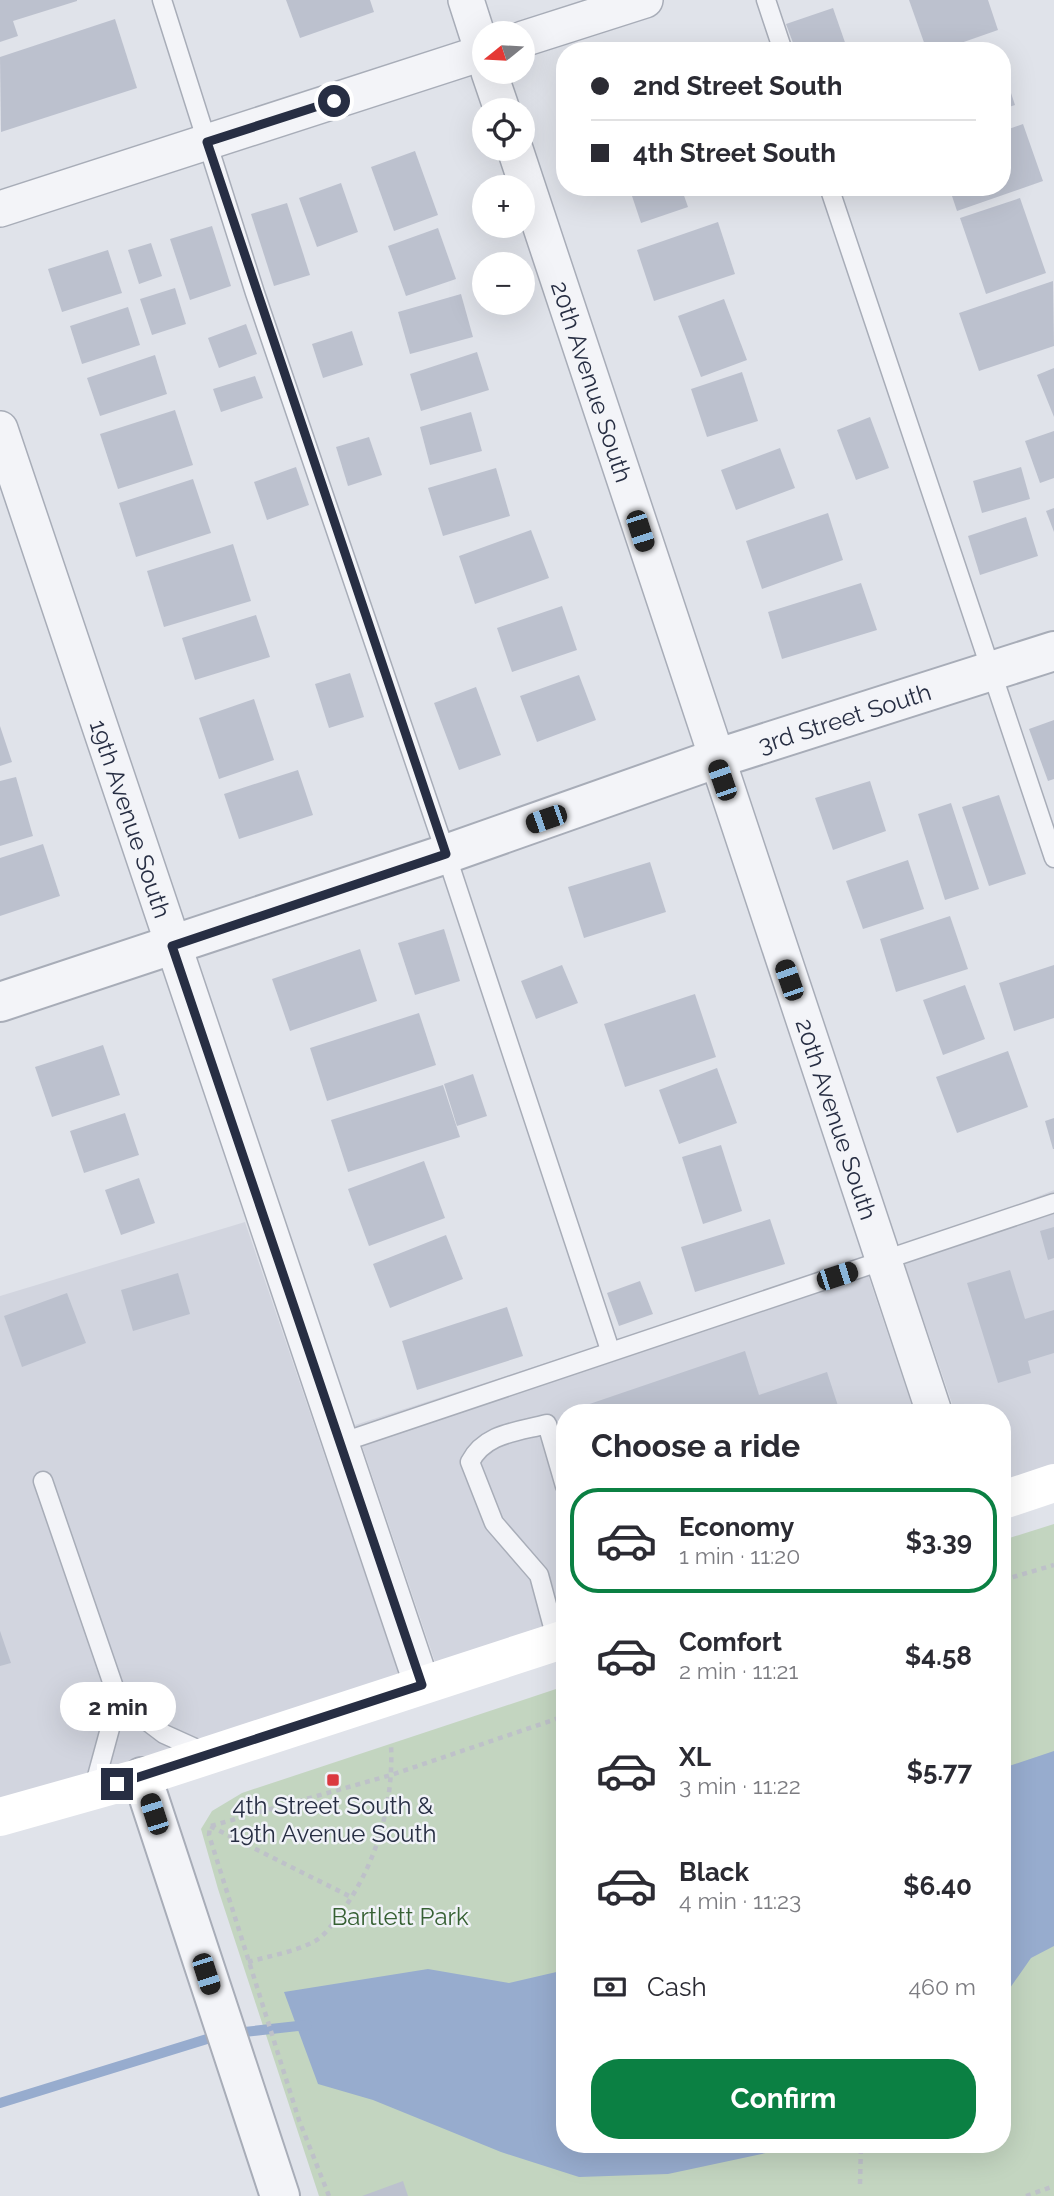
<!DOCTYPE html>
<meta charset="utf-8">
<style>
:root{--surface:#fff;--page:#f2f2f3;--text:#2b2b33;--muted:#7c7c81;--line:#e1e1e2;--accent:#0b8043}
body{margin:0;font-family:Raleway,sans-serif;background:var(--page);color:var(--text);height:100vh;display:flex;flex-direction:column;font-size:26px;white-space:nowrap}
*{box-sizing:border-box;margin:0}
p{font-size:23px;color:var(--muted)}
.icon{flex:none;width:38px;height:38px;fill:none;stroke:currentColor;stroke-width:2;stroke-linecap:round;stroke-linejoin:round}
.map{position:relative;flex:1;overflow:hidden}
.details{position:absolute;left:556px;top:1404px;width:455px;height:749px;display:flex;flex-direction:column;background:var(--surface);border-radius:28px;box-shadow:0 7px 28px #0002}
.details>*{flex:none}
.hud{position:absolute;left:556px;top:42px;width:455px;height:154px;border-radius:28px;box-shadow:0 7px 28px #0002;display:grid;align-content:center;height:154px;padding:0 35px;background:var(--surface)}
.needle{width:46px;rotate:252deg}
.controls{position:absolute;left:472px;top:21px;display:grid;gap:14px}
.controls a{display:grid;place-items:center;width:63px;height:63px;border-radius:50%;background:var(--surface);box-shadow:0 7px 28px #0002;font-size:35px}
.end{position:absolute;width:32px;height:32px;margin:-16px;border:9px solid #272e43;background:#fff;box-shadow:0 0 0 4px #fff}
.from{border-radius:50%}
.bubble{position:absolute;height:49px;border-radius:24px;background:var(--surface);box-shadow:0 7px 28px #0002;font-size:23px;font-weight:700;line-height:49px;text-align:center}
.car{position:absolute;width:21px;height:42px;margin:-21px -10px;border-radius:9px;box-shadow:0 0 5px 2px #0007;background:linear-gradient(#222 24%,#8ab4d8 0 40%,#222 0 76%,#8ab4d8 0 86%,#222 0)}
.hud b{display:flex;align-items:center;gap:24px;height:66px;font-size:26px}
.hud b+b{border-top:2px solid var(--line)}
.hud i{width:18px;height:18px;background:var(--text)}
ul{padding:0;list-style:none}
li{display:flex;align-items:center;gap:21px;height:105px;margin:0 14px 10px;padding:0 21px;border:4px solid transparent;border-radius:28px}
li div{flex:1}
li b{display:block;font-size:26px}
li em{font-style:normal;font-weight:700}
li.active{border-color:var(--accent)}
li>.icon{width:63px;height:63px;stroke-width:1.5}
h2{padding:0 35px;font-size:32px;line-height:84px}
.pay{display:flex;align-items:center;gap:18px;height:77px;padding:0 35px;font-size:26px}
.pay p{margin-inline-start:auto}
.cta{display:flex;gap:14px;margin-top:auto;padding:14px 35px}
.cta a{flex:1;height:80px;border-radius:28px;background:var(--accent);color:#fff;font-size:28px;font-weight:700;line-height:80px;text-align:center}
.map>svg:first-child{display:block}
.built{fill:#d2d5df}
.green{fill:#c3d5c0}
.water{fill:#97acce}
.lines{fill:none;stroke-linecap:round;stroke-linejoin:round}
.stream{stroke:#97acce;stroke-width:10}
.building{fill:#bcc1ce}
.service-casing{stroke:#a8adb8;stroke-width:21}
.minor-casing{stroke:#a8adb8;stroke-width:38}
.tertiary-casing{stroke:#a8adb8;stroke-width:42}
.path{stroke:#bec1c9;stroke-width:4.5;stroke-dasharray:5 5;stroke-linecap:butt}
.service{stroke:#f3f4f8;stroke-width:18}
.minor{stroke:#f3f4f8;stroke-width:35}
.tertiary{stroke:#f3f4f8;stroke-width:38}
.secondary{stroke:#fff;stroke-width:38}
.route{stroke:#272e43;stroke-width:9}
.poi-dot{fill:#db3940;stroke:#f0f2f7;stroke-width:2.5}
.labels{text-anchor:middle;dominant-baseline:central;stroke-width:5;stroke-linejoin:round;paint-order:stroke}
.street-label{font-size:24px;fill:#272e43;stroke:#f0f2f7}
.poi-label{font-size:24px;fill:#272e43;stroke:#f0f2f7}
.park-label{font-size:24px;fill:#366033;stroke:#f0f2f7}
</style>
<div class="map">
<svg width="1054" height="2196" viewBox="0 0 1054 2196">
<rect width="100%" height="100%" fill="#e0e3ea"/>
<g class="built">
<path d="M1054 1190V1466L1003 1483V1412H955L899 1248 957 1229Z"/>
<path d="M245 1222 399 1674 136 1760 0 1799V1296Z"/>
<path d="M863 1260 914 1412H565V1621L435 1662 355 1425Z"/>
</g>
<path class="green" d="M1054 1524V2196H319L218 1889 201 1829 212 1811 242 1793 565 1686V2144H1003V1540Z"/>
<g class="water">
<path d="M1054 1751V1946L1031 1958 1003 1998V1768Z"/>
<path d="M428 1969 509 1983 565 1970V2144H793L780 2150 668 2174 579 2177 501 2152 373 2100 318 2084 284 1992Z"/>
</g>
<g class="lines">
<g class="stream">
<path d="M235 2033 307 2025"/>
<path d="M0 2103 220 2035"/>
</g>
</g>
<g class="building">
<path d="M0 0H77V1L13 21 18 36 0 42Z"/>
<path d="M286 0H370L374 12 300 38Z"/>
<path d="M909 0H988L998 30 938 51H927Z"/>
<path d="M833 8 848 51H796L786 24Z"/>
<path d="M115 19 137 88 1 132 0 57Z"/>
<path d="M1003 69 1015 105 1003 109Z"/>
<path d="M1023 124 1043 181 957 211 949 187H1003V131Z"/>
<path d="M415 151 438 215 394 231 371 167Z"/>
<path d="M341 183 358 232 317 247 299 198Z"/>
<path d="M629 187H681L688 207 641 223Z"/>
<path d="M1020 198 1046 273 986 294 960 218Z"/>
<path d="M287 203 310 275 274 286 251 214Z"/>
<path d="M718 222 735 274 654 301 637 250Z"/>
<path d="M212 226 231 286 190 300 170 239Z"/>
<path d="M438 228 456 279 406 296 388 246Z"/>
<path d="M151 243 162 276 139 284 128 250Z"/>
<path d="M108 250 122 293 62 312 48 269Z"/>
<path d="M1053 281 1054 346 979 371 959 313Z"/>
<path d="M175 288 186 324 152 335 140 299Z"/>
<path d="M461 294 473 337 410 354 398 312Z"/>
<path d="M724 299 747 360 701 377 678 316Z"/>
<path d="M128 307 140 345 82 364 70 326Z"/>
<path d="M246 324 257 354 219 368 208 338Z"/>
<path d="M352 331 363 365 323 378 312 344Z"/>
<path d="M477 352 489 390 421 411 410 374Z"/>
<path d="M155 355 167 394 100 416 87 378Z"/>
<path d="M1054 368V417L1037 375Z"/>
<path d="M742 372 758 421 707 437 691 389Z"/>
<path d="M255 376 263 398 221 412 213 389Z"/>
<path d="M175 410 193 465 118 489 100 434Z"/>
<path d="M471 412 482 451 430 465 420 427Z"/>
<path d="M870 417 889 468 856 480 837 430Z"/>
<path d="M1054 431V478L1040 483 1025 441Z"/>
<path d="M369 437 382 475 348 486 336 447Z"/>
<path d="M780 448 795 488 736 510 721 470Z"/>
<path d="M296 467 309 505 267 520 254 482Z"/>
<path d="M1021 467 1030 499 982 513 973 481Z"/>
<path d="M496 468 510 516 443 536 428 488Z"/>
<path d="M193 479 211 533 136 557 119 503Z"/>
<path d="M1054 508V532L1046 511Z"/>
<path d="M828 513 843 560 762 589 746 541Z"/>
<path d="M1026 517 1038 556 980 575 968 536Z"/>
<path d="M531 530 549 578 475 604 459 556Z"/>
<path d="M233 544 251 601 164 627 147 571Z"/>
<path d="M861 583 877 630 782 659 768 612Z"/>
<path d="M562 606 577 650 512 672 497 628Z"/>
<path d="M256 615 270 657 195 680 182 638Z"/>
<path d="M350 673 364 717 329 728 315 684Z"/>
<path d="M579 675 596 720 537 742 520 696Z"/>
<path d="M476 687 501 755 459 770 434 703Z"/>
<path d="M254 699 274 760 219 779 199 718Z"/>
<path d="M1054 720V779L1048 781 1029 729Z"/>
<path d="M0 726 12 762 0 766Z"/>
<path d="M298 770 313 815 239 839 224 794Z"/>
<path d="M16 777 33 836 0 846V781Z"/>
<path d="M870 781 886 831 833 850 815 798Z"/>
<path d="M999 795 1026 874 989 886 962 807Z"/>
<path d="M951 803 979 889 945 900 918 814Z"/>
<path d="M43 844 60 896 0 916V858Z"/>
<path d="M908 860 924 909 863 929 846 881Z"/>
<path d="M650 862 666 912 584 938 568 887Z"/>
<path d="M950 916 968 969 896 992 880 939Z"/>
<path d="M444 929 460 981 415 995 398 943Z"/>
<path d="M360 949 377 1001 290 1031 272 979Z"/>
<path d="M562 965 578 1003 536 1019 521 981Z"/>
<path d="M1054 965V1018L1014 1031 999 983Z"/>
<path d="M965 985 985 1039 943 1055 923 1000Z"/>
<path d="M695 994 716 1057 625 1087 604 1024Z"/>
<path d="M419 1013 436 1065 327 1101 310 1048Z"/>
<path d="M103 1045 120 1095 52 1117 35 1067Z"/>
<path d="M1008 1051 1028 1107 957 1133 936 1077Z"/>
<path d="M717 1068 737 1123 679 1144 659 1090Z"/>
<path d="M473 1074 487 1116 457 1126 444 1084Z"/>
<path d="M443 1085 460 1137 348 1172 331 1120Z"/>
<path d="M125 1113 139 1155 84 1173 70 1131Z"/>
<path d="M1054 1118V1149H1053L1045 1121Z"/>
<path d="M721 1145 742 1211 703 1224 682 1157Z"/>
<path d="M424 1161 445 1218 369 1246 348 1189Z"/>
<path d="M139 1178 155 1223 121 1235 105 1190Z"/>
<path d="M770 1219 785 1264 695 1292 681 1247Z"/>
<path d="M1054 1227V1258L1048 1260 1040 1231Z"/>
<path d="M446 1235 463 1279 390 1308 373 1264Z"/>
<path d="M1010 1270 1025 1319 1054 1310V1353L1028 1361 1031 1373 998 1383 967 1283Z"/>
<path d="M178 1273 190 1314 133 1331 121 1290Z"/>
<path d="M640 1281 653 1314 619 1326 607 1293Z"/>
<path d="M67 1293 86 1343 22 1367 4 1316Z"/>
<path d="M507 1307 523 1356 417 1390 402 1341Z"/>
<path d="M745 1351 759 1395 827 1372 840 1412H566Z"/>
<path d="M0 1631 11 1663 0 1666Z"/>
<path d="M403 2181 408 2196H362Z"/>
</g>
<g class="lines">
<g class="service-casing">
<g id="service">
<path d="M162 0 255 293 446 854 610 1350"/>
<path d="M766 0 783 51"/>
<path d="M829 187 1054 858"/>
<path d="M340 1443 1054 1203"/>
<path d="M43 1481 118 1699"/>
<path d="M557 1642 539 1575 494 1523 470 1462C485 1433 517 1432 547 1424L565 1486"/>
<path d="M93 1791 118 1699 164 1734 206 1753"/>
</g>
</g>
<g class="minor-casing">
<g id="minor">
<path d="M466 0 485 59"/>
<path d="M523 39 645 0"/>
<path d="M489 72 502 110"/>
<path id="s1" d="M515 149 934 1412"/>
<path d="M0 209 485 52"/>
<path id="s2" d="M0 429 422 1685"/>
</g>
</g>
<g class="tertiary-casing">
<g id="tertiary">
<path id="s3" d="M0 1002 446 854 715 759 1054 651"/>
<path d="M142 1777 280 2196"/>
</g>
</g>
<g class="path">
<path d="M1003 1580 1054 1565"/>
<path d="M211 1826 391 1775 565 1716"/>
<path d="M248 1962C269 1956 295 1952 315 1941 324 1936 331 1926 337 1918 375 1869 394 1806 391 1745"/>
<path d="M860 2184 861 2144"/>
<path d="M329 2196 299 2120 209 1835 210 1826 351 1897"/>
<path d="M1026 2196 1054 2186"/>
</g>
<use href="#service" class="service"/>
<use href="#minor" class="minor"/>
<use href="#tertiary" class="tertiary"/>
<g class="secondary">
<path d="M1003 1500 1054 1483"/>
<path d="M0 1817 142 1777 565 1639"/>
</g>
</g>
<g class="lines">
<path class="route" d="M117 1784 422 1685 172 946 446 854 207 142 334 101"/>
</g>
<rect class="poi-dot" x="326" y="1773" width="14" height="14" rx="3.5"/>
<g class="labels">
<g class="street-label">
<text stroke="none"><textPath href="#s1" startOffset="245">20th Avenue South</textPath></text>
<text stroke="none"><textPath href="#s3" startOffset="891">3rd Street South</textPath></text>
<text stroke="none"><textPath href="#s2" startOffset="411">19th Avenue South</textPath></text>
<text stroke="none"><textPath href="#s1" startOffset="1022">20th Avenue South</textPath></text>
</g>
<g class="poi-label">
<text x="333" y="1805">4th Street South &amp;<tspan x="333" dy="28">19th Avenue South</tspan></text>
</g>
<g class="park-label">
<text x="400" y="1916">Bartlett Park</text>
</g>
</g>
</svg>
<div class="controls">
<a><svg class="needle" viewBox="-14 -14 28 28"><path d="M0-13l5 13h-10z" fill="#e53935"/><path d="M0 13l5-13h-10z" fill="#7c7c81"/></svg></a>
<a><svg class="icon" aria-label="locate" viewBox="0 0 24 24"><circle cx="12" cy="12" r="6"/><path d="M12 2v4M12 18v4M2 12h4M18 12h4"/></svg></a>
<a>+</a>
<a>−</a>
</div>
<i class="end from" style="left:334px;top:101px"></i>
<i class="end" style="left:117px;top:1784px"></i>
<div class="bubble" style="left:60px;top:1682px;width:116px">2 min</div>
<i class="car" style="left:640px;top:531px;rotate:162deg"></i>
<i class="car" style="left:722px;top:780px;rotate:341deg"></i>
<i class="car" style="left:546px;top:819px;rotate:251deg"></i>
<i class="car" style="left:789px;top:980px;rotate:341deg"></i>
<i class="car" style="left:837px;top:1276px;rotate:72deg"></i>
<i class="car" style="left:154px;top:1814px;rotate:342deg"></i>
<i class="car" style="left:206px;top:1974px;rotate:162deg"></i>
<div class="hud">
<b><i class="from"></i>2nd Street South</b>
<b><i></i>4th Street South</b>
</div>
<section class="details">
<h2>Choose a ride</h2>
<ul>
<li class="active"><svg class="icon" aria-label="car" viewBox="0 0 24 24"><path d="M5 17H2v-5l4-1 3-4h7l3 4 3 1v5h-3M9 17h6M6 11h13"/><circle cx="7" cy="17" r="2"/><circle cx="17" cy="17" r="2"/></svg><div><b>Economy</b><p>1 min · 11:20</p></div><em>$3.39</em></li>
<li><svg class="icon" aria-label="car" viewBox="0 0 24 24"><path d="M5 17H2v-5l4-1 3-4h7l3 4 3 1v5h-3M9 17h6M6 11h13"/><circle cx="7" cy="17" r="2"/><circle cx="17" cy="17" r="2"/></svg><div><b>Comfort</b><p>2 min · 11:21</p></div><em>$4.58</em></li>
<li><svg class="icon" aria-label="car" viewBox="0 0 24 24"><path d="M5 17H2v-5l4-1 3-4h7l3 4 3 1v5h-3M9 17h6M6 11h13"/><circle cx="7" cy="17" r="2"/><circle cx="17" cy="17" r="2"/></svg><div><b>XL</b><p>3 min · 11:22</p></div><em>$5.77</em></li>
<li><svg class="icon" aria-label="car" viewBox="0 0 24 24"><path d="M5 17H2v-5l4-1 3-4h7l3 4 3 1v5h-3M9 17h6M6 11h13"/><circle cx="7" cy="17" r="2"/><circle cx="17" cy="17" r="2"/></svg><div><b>Black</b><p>4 min · 11:23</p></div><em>$6.40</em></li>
</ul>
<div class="pay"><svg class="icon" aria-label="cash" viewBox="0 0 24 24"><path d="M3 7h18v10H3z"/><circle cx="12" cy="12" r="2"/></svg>Cash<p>460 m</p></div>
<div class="cta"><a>Confirm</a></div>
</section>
</div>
